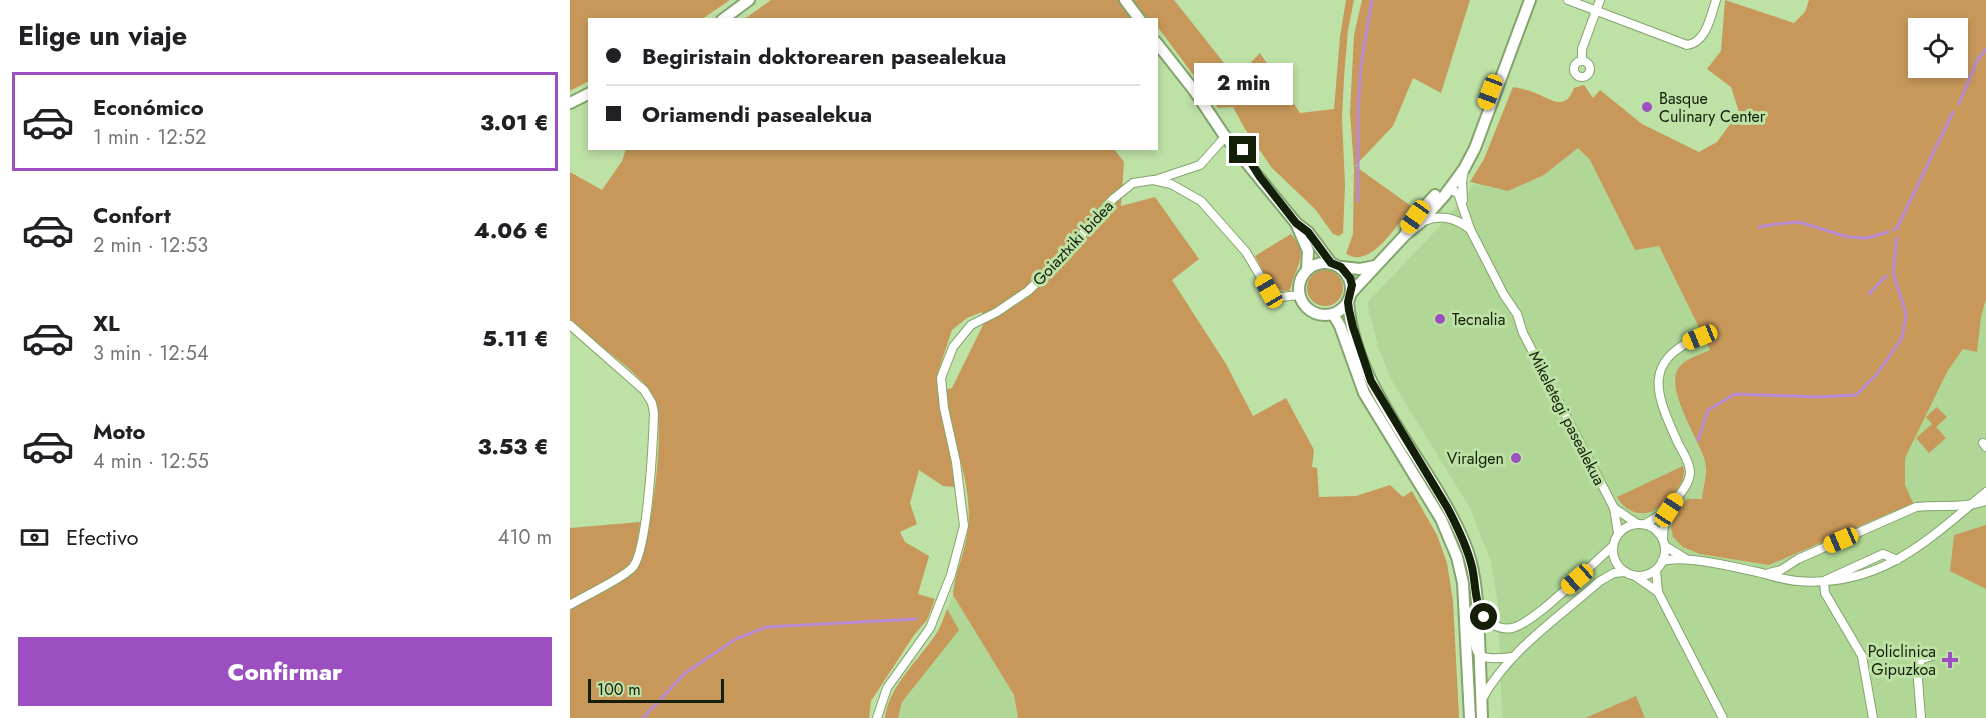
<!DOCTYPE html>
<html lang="es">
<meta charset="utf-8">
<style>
:root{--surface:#fff;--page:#f2f2f2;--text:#202124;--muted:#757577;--line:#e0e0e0;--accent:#9b4fc1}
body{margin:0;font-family:Jost,sans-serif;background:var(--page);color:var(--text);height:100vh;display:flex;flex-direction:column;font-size:22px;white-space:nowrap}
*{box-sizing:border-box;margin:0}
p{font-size:20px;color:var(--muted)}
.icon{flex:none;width:33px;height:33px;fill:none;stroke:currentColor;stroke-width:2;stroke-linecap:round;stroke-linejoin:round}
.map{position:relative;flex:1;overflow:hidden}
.side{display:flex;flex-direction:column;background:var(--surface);width:570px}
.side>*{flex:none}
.hud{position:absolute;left:18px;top:18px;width:570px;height:132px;border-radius:0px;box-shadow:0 3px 9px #0003;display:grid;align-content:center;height:132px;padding:0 18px;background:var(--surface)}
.buttons{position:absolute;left:1338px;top:18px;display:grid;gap:12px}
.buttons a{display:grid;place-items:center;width:60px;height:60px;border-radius:0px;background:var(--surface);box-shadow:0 3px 9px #0003;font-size:30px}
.scale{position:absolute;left:18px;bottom:15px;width:136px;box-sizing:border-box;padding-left:6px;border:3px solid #131f09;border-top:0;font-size:16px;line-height:21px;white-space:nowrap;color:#131f09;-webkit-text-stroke:4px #bee1a6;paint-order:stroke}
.end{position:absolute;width:27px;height:27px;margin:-14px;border:8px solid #131f09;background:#fff;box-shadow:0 0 0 3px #fff}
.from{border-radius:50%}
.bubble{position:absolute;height:42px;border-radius:0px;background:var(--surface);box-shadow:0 3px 9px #0003;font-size:20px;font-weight:800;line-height:42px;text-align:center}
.car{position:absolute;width:18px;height:36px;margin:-18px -9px;border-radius:8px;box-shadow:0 0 4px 2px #0007;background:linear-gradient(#f5c518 24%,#345 0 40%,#f5c518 0 76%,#345 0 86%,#f5c518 0)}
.hud b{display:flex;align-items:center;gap:21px;height:57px;font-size:22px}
.hud b+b{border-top:2px solid var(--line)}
.hud i{width:15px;height:15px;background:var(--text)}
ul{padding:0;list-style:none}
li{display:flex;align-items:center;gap:18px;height:99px;margin:0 12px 9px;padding:0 6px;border:3px solid transparent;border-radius:0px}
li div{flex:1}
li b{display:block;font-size:22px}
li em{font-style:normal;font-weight:800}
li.active{border-color:var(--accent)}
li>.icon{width:54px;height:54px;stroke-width:1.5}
h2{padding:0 18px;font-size:27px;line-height:72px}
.pay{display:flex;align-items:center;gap:15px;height:66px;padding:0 18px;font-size:22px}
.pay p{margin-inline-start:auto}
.primary-button{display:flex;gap:12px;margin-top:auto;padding:12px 18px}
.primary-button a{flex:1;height:69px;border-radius:0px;background:var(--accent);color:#fff;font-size:24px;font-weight:800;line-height:69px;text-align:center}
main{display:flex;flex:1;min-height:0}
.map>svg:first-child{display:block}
.built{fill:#b0d796}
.green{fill:#c7985a;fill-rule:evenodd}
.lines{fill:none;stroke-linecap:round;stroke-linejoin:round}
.stream{stroke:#b689d0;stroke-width:3}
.street-casing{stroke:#83a46c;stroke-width:10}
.secondary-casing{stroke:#83a46c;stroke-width:14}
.street{stroke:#fff;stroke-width:8}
.secondary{stroke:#fff;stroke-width:10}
.route{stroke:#131f09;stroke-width:8}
.poi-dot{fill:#9b4fc1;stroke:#bee1a6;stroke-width:2}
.labels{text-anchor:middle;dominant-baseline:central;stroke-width:6;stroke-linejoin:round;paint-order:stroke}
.poi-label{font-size:16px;fill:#131f09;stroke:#bee1a6;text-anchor:start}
.street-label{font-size:16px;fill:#131f09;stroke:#bee1a6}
</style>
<main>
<section class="side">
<h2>Elige un viaje</h2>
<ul>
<li class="active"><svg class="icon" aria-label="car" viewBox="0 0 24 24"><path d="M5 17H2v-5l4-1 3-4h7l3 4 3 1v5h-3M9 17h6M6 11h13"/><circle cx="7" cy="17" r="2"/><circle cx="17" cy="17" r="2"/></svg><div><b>Económico</b><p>1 min · 12:52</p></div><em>3.01 €</em></li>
<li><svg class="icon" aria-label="car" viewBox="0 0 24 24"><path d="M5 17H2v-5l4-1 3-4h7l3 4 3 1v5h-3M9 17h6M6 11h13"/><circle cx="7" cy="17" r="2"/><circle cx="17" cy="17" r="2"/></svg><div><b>Confort</b><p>2 min · 12:53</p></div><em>4.06 €</em></li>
<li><svg class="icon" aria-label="car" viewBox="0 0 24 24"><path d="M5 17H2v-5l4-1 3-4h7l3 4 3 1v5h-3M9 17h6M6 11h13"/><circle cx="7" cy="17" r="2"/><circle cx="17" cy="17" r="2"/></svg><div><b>XL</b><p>3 min · 12:54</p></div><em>5.11 €</em></li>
<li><svg class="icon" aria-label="car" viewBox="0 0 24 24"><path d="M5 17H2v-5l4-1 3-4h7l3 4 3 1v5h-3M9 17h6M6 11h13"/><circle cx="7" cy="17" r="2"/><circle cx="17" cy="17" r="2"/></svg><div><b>Moto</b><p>4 min · 12:55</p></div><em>3.53 €</em></li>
</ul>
<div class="pay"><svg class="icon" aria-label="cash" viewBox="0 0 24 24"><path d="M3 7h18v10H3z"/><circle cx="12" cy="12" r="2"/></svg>Efectivo<p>410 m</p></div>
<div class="primary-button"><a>Confirmar</a></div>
</section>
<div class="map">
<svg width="1416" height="718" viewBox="0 0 1416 718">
<rect width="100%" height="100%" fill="#bee1a6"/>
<g class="built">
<path d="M1008 148 1020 160 1089 246 1140 350 1122 358 1104 377 1107 394 1136 464 1132 499H1117L1104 516 1335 485V458L1377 372 1393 349 1407 351 1411 317 1416 299V525L1384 535 1380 570 1416 589V718H1075L1066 696 1015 718H932L928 604 921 562 900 508 822 381 809 350 797 303 870 226 904 184 938 191 974 175Z"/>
<path d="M383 595 444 695 448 718H328L332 702 388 630 377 609Z"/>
</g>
<g class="green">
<path d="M0 0H160L132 19 20 20 19 81 0 91Z"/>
<path d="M201 0H604L666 78 690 53 730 113 764 109 770 37 776 0H784L778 30 774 77 772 118 775 185 773 233 769 236 763 234 745 209 702 168 675 129 663 107 648 108 587 26 586 20H173Z"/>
<path d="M792 0H900L871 93 843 78 823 126 785 166 841 206C829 222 811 253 790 257 785 258 781 256 776 254L783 234 784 167 780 113 784 35Z"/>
<path d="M1155 0 1224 23 1235 12 1239 0H1416V299L1411 317 1407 352 1393 349 1377 372 1335 458V485L1343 503 1199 565 1130 554 1113 547 1103 537 1101 527 1104 516 1117 499H1132C1133 488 1138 472 1135 461 1129 440 1095 389 1108 369 1114 359 1129 355 1140 350L1089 246 1065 250 1020 160 1008 148 974 175 938 191 900 182 914 159 943 87C950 88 957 90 963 92 980 98 995 113 1004 88L1014 85 1023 98 1030 90 1072 124 1129 152 1147 142 1169 112 1161 87 1137 69 1151 51ZM1348 28H1388V68H1348Z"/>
<path d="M56 149H544L554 162 551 206 585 197 629 259 602 280 656 364 683 416 716 398 744 450 742 467 747 468 749 497 786 496 820 485 833 497 842 491 867 535 877 563 883 601 889 718H448L444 695 383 595C384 578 391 562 395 545 403 515 397 482 388 453L380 457 385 487 373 486 349 470 340 503 347 524 330 532 335 542 359 556 348 594 365 599 357 620 344 635 301 701 299 718H0V609C16 599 58 582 66 569 81 547 97 420 84 397 68 369 23 344 0 319V172L32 190 52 161ZM412 312 414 323 382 388 367 392V375L382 330 397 318Z"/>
<path d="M721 234C736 251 731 258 724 277 721 282 722 287 719 291 700 292 693 270 685 256Z"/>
<circle cx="755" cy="288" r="18"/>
<path d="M1367 407 1377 417 1366 427 1376 438 1359 453 1346 438 1362 424 1356 417Z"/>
<path d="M1113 466C1118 481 1103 494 1095 505L1093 504C1078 519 1057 515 1047 497Z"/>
<path d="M70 522C68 539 67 555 57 569L0 601V528Z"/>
<path d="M1416 525V589L1380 571 1384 535Z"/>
<path d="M377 609 389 630 332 702 328 718H315C318 686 351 658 368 631 372 624 374 616 377 609Z"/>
<path d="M1066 696 1075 718H1015Z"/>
</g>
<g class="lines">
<g class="stream">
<path d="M1389 104 1407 61 1416 49"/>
<path d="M788 201V113L791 64 802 0"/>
<path d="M1189 227 1206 224 1229 222 1278 237 1297 238 1318 232"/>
<path d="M1323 230 1327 228 1383 112"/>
<path d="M1299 294 1316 276"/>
<path d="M1128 440 1138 410 1165 394 1247 397 1286 395 1307 374 1332 338 1336 314 1323 272 1327 238"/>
<path d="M73 718 115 673 166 639 196 627 346 619"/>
</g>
<g class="street-casing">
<g id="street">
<path d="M998 0 1117 45C1136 43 1141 16 1146 0"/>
<path d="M1012 60V49L1030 0"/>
<circle cx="1012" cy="69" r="8"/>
<path d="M585 180 630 165 655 137"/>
<path d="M876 192 881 190 888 193 900 229 934 295 947 314 953 333 1044 508 1048 533"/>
<path d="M893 200 892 182 894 170"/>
<path d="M854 221C872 214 885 218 900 229"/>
<path d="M0 325 74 390 82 403 84 413C83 442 78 548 63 567 54 578 14 596 0 605"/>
<path d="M1413 443 1416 447"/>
<path d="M1044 508 1066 523"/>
<circle cx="1069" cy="550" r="26"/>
<path d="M1075 524 1099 510"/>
<path d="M1093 539C1093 528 1094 518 1100 508 1106 498 1120 485 1120 472 1120 462 1112 451 1108 443 1086 395 1071 361 1130 337"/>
<path d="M1095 546 1116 559"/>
<path d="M1092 561C1115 555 1159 566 1183 571 1198 574 1212 580 1227 581 1310 588 1357 541 1416 492"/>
<path d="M1086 570 1088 592 1153 718"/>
<path d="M1199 573 1211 570 1228 559 1346 507C1371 504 1390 509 1416 501"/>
<path d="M1065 576 1088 592"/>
<path d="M908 609C916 620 926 631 942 628 965 623 1022 564 1043 546"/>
<path d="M898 616C911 648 894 663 942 657"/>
<path d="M912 699C939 650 989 617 1030 581L1044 573 1055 572"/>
<path d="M307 718 317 688 360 628 381 575 394 526 386 462 374 408 371 378 383 347 401 325 427 312 458 291 487 263 543 199 563 183 583 180 601 184 631 201 676 252 699 291 711 297 730 295"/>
<path d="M1303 718 1292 656 1255 593 1254 581 1313 554 1327 560"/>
<path d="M1351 718 1347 667 1352 659 1363 656"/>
</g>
</g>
<g class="secondary-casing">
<g id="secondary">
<path d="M555 0 570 20"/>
<path d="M152 20 179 0"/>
<path d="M586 42 630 98"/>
<path d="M626 93 654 135 726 223 738 232 761 263"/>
<path d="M0 103 20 93"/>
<path d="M726 223 738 251 737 269"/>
<path d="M836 232 845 217 865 195"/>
<circle cx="755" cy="289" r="26"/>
<path d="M771 267 790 269 805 266"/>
<path d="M781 293 835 235 851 222 875 195 894 169 905 148 960 0"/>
<path d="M778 302C786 394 860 460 894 542 907 572 907 604 909 636 910 663 911 691 912 718"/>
<path d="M763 314 770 326 794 393 871 519 887 557 893 583 900 718"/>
</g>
</g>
<use href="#street" class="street"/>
<use href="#secondary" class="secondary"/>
</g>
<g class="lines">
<path class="route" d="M673 150 690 177 726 223 738 232 761 263 771 267 780 278 782 285 778 302 779 310 783 327 801 381 877 507C887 526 897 546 902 567 906 584 904 602 914 617"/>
</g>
<g class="poi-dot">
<circle cx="1077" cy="107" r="6"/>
<circle cx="870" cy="319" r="6"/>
<circle cx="946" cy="458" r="6"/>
<path d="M1377 651h6v6h6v6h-6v6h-6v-6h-6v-6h6z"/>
</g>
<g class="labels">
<g class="poi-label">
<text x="1089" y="98">Basque<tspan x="1089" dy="18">Culinary Center</tspan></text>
<text x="882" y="319">Tecnalia</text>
<text x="934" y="458" text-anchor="end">Viralgen</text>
<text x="1366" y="651" text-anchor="end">Policlinica<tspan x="1366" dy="18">Gipuzkoa</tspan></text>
</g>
<g class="street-label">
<text transform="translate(503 243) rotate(-47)">Goiaztxiki bidea</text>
<text transform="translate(997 418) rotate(63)">Mikeletegi pasealekua</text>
</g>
</g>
</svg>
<div class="buttons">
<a><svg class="icon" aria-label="locate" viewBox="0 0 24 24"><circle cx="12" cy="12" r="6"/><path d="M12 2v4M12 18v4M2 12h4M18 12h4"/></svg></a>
</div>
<div class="scale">100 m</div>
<i class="end from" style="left:914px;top:617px"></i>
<i class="end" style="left:673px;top:150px"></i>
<div class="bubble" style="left:624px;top:63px;width:99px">2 min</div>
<i class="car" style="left:920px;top:92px;rotate:201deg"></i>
<i class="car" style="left:845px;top:217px;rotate:215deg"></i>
<i class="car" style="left:699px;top:291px;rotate:330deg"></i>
<i class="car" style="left:1130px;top:337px;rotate:248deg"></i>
<i class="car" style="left:1099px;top:510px;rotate:33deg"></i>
<i class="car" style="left:1271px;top:540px;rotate:247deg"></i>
<i class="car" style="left:1007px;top:579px;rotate:229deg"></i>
<div class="hud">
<b><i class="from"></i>Begiristain doktorearen pasealekua</b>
<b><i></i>Oriamendi pasealekua</b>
</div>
</div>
</main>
